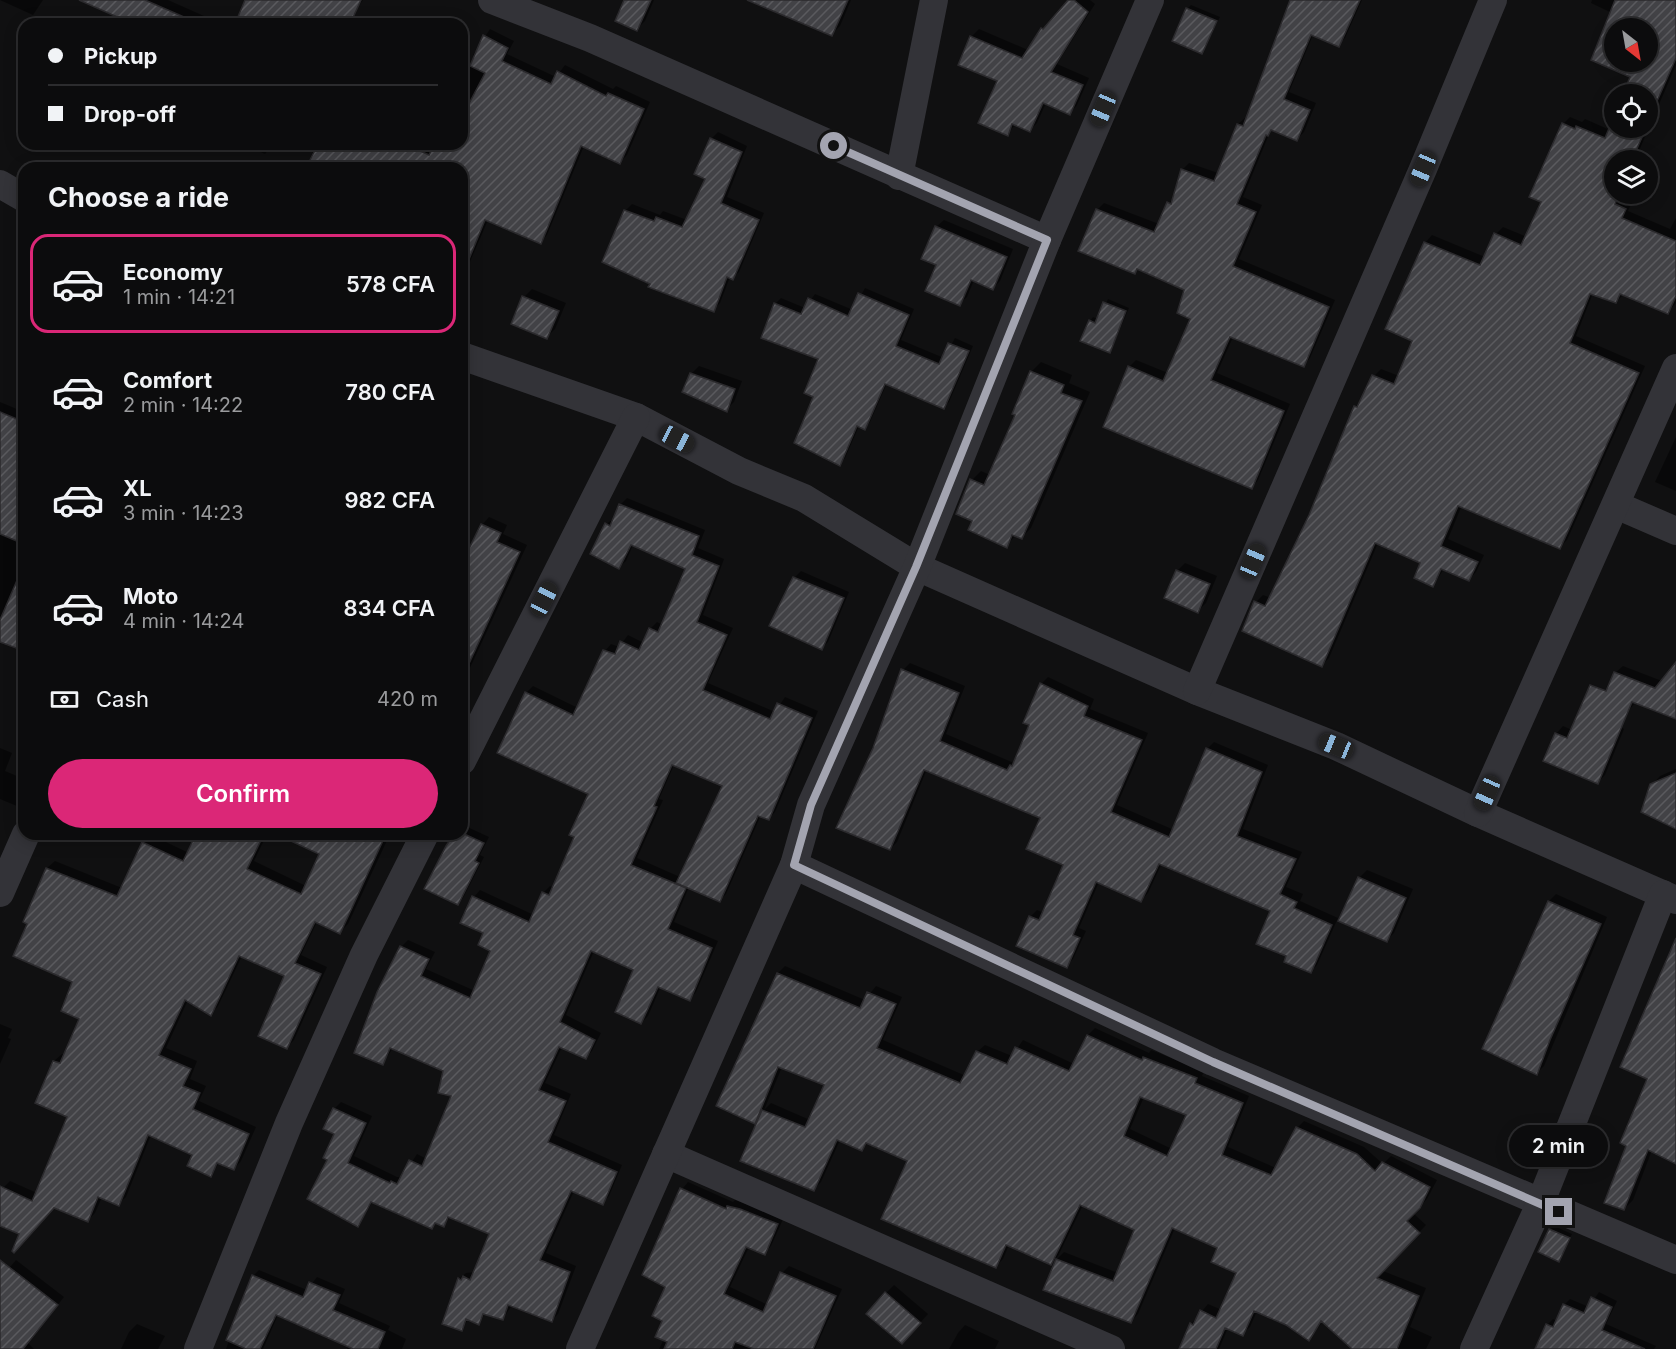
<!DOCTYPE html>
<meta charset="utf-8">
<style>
:root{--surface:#0c0c0d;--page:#151516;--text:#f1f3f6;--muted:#9a9b9d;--line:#2c2c2e;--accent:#db2777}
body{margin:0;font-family:Inter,sans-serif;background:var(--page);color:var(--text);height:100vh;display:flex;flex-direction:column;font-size:22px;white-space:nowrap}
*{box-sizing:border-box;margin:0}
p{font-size:20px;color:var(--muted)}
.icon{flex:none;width:33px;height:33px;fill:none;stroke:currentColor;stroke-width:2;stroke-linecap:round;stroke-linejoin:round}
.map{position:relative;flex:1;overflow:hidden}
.panel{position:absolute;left:18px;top:162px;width:450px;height:678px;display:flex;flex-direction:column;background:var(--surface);border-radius:18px;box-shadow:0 3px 15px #0003,0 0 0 2px var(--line)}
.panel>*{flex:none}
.top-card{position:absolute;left:18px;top:18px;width:450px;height:132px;border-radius:18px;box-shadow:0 3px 15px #0003,0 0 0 2px var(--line);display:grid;align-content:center;height:132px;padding:0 30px;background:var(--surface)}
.needle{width:39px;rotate:149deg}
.fabs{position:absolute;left:1604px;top:18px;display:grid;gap:12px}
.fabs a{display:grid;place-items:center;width:54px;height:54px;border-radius:50%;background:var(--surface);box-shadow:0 3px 15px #0003,0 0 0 2px var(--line);font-size:30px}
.end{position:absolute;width:27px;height:27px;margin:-14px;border:8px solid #a3a4b0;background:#111;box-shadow:0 0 0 3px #111}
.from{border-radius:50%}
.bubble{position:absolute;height:42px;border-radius:21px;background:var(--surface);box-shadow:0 3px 15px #0003,0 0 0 2px var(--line);font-size:20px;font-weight:600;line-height:42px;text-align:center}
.car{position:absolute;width:18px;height:36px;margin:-18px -9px;border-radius:8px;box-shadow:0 0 4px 2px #0007;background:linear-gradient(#222 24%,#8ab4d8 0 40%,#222 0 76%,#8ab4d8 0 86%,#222 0)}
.top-card b{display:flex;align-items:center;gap:21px;height:57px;font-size:22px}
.top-card b+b{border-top:2px solid var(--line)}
.top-card i{width:15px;height:15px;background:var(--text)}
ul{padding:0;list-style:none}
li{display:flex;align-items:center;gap:18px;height:99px;margin:0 12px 9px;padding:0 18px;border:3px solid transparent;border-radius:18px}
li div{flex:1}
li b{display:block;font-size:22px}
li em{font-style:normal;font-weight:600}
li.active{border-color:var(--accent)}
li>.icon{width:54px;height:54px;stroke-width:1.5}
h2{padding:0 30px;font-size:27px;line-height:72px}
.pay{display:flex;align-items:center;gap:15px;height:66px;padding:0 30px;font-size:22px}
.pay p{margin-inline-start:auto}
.cta{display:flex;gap:12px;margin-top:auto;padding:12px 30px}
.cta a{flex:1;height:69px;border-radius:36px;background:var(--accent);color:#fff;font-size:24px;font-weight:600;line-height:69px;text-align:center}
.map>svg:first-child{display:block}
.shadow{fill:#0007;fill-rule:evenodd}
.building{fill:url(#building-hatch);stroke:#2b2a2d;stroke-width:1.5;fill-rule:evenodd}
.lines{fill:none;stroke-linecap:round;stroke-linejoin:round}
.street{stroke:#333338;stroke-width:28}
.route{stroke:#a3a4b0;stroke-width:8}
</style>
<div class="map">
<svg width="1676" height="1349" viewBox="0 0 1676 1349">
<defs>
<pattern id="building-hatch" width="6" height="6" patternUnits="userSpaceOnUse" patternTransform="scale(1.5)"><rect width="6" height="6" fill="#424246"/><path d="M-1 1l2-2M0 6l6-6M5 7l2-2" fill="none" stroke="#5a5a5e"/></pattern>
</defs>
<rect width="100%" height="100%" fill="#101011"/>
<g class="shadow">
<path d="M0 0H43L33 15Z"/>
<path d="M82 0H168L222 24H136Z"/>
<path d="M247 0H363L353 14 327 24H237Z"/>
<path d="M626 0H654L645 21 637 29Z"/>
<path d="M750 0H851L840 26 832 34Z"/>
<path d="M1070 0H1090L1095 4 1057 64 1089 78 1077 105 1070 113 1046 103 1037 123 1030 130 1016 124 1007 134 999 80 971 37 979 29 1028 50 1042 29Z"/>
<path d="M1292 0H1362L1345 38 1338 45 1313 35 1289 92 1316 103 1304 132 1297 139 1273 129 1270 132 1243 197 1262 205 1239 259 1335 300 1310 358 1303 365 1233 337 1217 373 1290 404 1258 480 1252 487 1129 367 1136 360 1168 373 1191 319 1186 289 1139 268 1135 272 1097 210 1104 203 1159 224 1169 203 1174 198 1182 170 1189 163 1218 173 1238 124 1245 118 1248 119Z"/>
<path d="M1592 0H1676V65L1635 160H1614V194H1621L1620 196 1632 202 1628 211 1670 229 1676 218V303L1668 312 1624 294 1616 302 1593 293 1576 336 1645 366 1567 540 1560 547 1462 505 1448 539 1484 555 1476 572 1469 579 1444 569 1433 585 1422 562 1378 543 1329 658 1322 665 1256 602 1263 595 1271 598 1310 516 1355 407 1363 399 1374 376 1381 369 1399 376 1414 340 1425 243 1432 235 1485 257 1496 234 1503 227 1527 237 1543 201 1563 124 1570 117 1582 122 1585 119 1610 130 1614 120V128H1647V94H1624L1632 76 1593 60 1612 13 1591 3ZM1614 28H1647V62H1614Z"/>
<path d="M1191 5 1220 17 1202 53 1187 9Z"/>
<path d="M490 29 514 41 507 54 556 77 565 65 613 89 616 86 650 102 627 155 620 162 584 146 547 235 540 242 488 220 462 280V168H306L316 144H462V87L475 56 473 55Z"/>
<path d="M718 132 747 146 727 197 764 213 739 272 732 278 730 277 720 303 713 310 651 283 625 211 632 204 660 215 663 211 687 220 707 178 711 139Z"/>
<path d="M251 144H273L265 154 250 147Z"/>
<path d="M944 220 1013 249 1000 281 993 288 974 280 967 297 959 304 938 265 936 227Z"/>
<path d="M865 288 914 309 901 340 944 358 955 338 973 346 949 402 943 407 887 383 870 422 864 428 859 426 845 458 839 464 815 396 820 359 763 337 776 303 781 298 805 308 815 294 853 310Z"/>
<path d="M532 289 566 303 555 329 547 337 524 297Z"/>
<path d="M1108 299 1129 308 1110 352 1090 321 1093 317 1098 319Z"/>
<path d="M1041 362 1072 375 1069 383 1090 392 1031 528 1022 537 1016 535 1006 546 974 520 972 480 981 471 990 475 1017 414 1014 413 1032 371Z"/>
<path d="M699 366 742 381 734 402 726 410 691 374Z"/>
<path d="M0 402 24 412V651L0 641Z"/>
<path d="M1676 437V491L1655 482Z"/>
<path d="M627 498 705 530 698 548 724 559 703 615 733 628 708 683 775 712 785 697 818 711 775 812 768 819 761 815 726 894 719 901 689 887 674 922 718 941 696 992 690 999 661 986 648 1016 641 1023 635 969 594 951 566 1015 601 1033 592 1051 585 1058 562 1047 545 1083 571 1094 554 1135 622 1165 609 1196 602 1203 574 1191 546 1253 576 1266 558 1314 552 1320 512 1305 503 1319 486 1313 478 1323 469 1319 461 1329 459 1279 466 1273 475 1272 491 1233 451 1216 443 1225 436 1222 432 1227 373 1201 358 1225 329 1159 336 1133 325 1128 334 1109 341 1102 372 1116 354 1156 397 1177H402L417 1154 427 1159 453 1095 445 1070 393 1048 383 1063 379 992 401 947 408 940 435 952 426 969 475 991 492 950 474 897 480 890 534 915 543 893 550 886 554 888 576 837 589 793 526 693 533 686 578 708 605 651 611 644 619 647 628 635 644 643 650 629 657 622 663 625 687 568 633 545 626 561 619 567 606 524 615 518 620 505ZM674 765 724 785 680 877 637 858 663 800 659 799Z"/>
<path d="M489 517 507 525 503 534 527 545 462 685V567L482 525Z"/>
<path d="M1185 563 1217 576 1206 603 1198 611 1177 571Z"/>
<path d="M801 571 849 592 828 642 822 648 771 625 795 577Z"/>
<path d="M910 663 965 686 946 734 1014 763 1031 725 1041 684 1048 677 1094 699 1090 709 1148 733 1117 805 1174 830 1207 749 1214 742 1268 765 1243 829 1302 852 1286 887 1303 894 1300 901 1338 918 1317 965 1310 972 1288 955 1272 910 1162 863 1148 893 1141 900 1099 882 1079 928 1086 931 1073 959 1066 966 1030 917 1037 910 1044 913 1065 864 1042 818 927 769 897 842 890 849 874 749 903 670Z"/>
<path d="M1676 665V717L1635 703 1628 711 1615 673 1623 666 1662 681Z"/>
<path d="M24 684V697L20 695Z"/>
<path d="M1588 704 1624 729 1605 775 1598 782 1556 734 1563 726 1572 730Z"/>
<path d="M0 748 12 753 5 771 24 779V809L0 799Z"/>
<path d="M1676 769V828L1652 785 1660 776Z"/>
<path d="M463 825 489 837 480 855 484 857 463 898 457 903Z"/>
<path d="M197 834H267L254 861 306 886 321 853 278 834H390L348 924 340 932 317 922 301 955 327 967 294 1040 287 1047 286 975 242 956 218 1006 211 1014 188 1000 166 1048 197 1061 190 1079 206 1086 199 1101 256 1127 241 1161 234 1169 220 1162 210 1175 194 1154 151 1135 126 1197 118 1204 102 1197 95 1213 88 1220 54 1207 21 1233 0 1224V1194L3 1188 10 1181 37 1193 69 1116 37 1102 54 1061 62 1054 65 1055 81 1018 74 981 25 921 47 868 55 861 122 888 143 843 151 835 189 853Z"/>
<path d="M1367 870 1413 889 1394 933 1386 941 1359 878Z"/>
<path d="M1556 894 1607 917 1544 1066 1537 1073 1549 901Z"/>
<path d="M1676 944V1162L1652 1150 1633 1200 1624 1209 1628 1145 1649 1078 1622 1066 1670 950Z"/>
<path d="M785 966 865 1000 876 986 902 997 883 1040 966 1076 977 1052 985 1045 1012 1056 1023 1040 1074 1064 1088 1035 1095 1028 1149 1053 1151 1050 1204 1071 1202 1076 1249 1096 1228 1147 1276 1168 1297 1128 1304 1121 1364 1147 1383 1164 1391 1156 1437 1180 1427 1199 1413 1213 1426 1225 1383 1271 1426 1288 1410 1327 1432 1337 1426 1349H1354L1323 1321 1309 1340 1286 1324 1257 1311 1250 1327 1242 1334 1228 1328 1219 1349H1187L1191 1324 1208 1304 1222 1310 1238 1273 1219 1247 1175 1228 1138 1314 1131 1321 1057 1259 1064 1252 1118 1273 1136 1229 1083 1205 1058 1256 1051 1263 1009 1245 1003 1259 996 1266 909 1160 869 1142 862 1149 840 1140 821 1182 814 1189 761 1116 755 1122 778 973ZM782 1067 826 1084 810 1120 771 1103 764 1110ZM1144 1097 1188 1115 1172 1149 1130 1129Z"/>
<path d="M0 1024 12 1029 8 1038 11 1039 0 1064Z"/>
<path d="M688 1182 733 1202 735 1200 784 1217 771 1246 764 1253 749 1247 730 1287 768 1305 782 1273 789 1266 842 1289 815 1349H659L664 1339 667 1286 681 1189 732 1214 733 1211 683 1188Z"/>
<path d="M1554 1226 1572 1234 1558 1260 1550 1230Z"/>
<path d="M16 1260 64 1297 28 1343 34 1349H0V1279Z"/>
<path d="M259 1270 307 1290 317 1277 345 1289 339 1303 390 1326 388 1330 406 1339 402 1349H347L348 1345 278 1315 263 1349H226L253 1276Z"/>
<path d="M894 1285 928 1314 910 1334 886 1293Z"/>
<path d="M1599 1292 1617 1301 1606 1324 1656 1346 1654 1349H1536L1547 1325 1553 1319 1557 1321 1564 1305 1570 1299 1589 1307Z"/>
<path d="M137 1324 165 1336 158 1349H121L129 1332Z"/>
<path d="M965 1325 999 1341 995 1349H949L958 1333Z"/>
</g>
<g class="building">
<path d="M79 0H145L200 24H133Z"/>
<path d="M245 0H361L350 24H235Z"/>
<path d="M624 0H651L637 31 615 21Z"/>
<path d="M747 0H848L832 36Z"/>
<path d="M1068 0H1074L1088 12 1051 72 1083 85 1070 115 1043 103 1030 132 1012 124 1008 136 978 123 997 81 958 65 970 36 1022 58 1041 28 1043 29Z"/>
<path d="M1290 0H1360L1339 47 1311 35 1284 99 1310 110 1297 141 1271 130 1268 136 1266 135 1237 204 1256 212 1233 266 1329 307 1304 367 1230 337 1211 380 1284 411 1252 489 1103 427 1128 366 1163 381 1190 319 1177 313 1184 290 1137 269 1135 274 1078 251 1096 209 1154 232 1167 202 1171 204 1181 169 1214 181 1237 124 1243 126Z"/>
<path d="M1615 0H1676V58L1647 124V94H1623L1630 77 1591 60ZM1614 28H1647V62H1614Z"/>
<path d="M1186 8 1217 21 1202 54 1172 41Z"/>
<path d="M483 35 508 48 502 61 551 84 557 71 606 96 608 93 644 109 620 164 581 146 541 244 485 220 463 274 462 168H306L318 144H405L429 155 434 144H462V117L485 73 470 66Z"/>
<path d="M1614 116V128H1646L1632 160H1614V194H1619L1615 204 1626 209 1622 218 1676 241V296L1668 314 1620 294 1616 303 1590 294 1570 343 1639 373 1560 549 1458 506 1441 546 1478 562 1469 581 1441 569 1433 587 1414 578 1420 563 1375 543 1322 667 1242 631 1254 601 1265 606 1309 515 1354 406 1357 407 1372 375 1394 384 1412 341 1385 329 1424 242 1480 265 1494 233 1521 245 1541 202 1529 197 1562 123 1575 129 1576 126 1605 138Z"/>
<path d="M710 138 742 152 721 203 759 220 733 280 727 277 714 312 648 287 650 284 602 262 624 210 654 221 656 217 682 227 705 179 694 174Z"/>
<path d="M935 226 1007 257 993 290 971 280 960 306 925 291 936 265 921 259Z"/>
<path d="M858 293 909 315 896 346 939 364 948 343 969 351 944 409 885 384 865 430 857 426 840 466 794 443 813 397 804 393 818 359 761 338 774 303 801 314 808 298 848 316Z"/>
<path d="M522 296 559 311 547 339 511 324Z"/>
<path d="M1103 302 1126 311 1110 353 1080 341 1089 320 1095 323Z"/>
<path d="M1030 371 1064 385 1061 393 1082 401 1022 539 1012 535 1007 548 968 530 972 521 956 514 970 479 984 485 1015 415 1012 414Z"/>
<path d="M690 373 735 389 727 412 682 392Z"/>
<path d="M0 412 24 422V544L0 534Z"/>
<path d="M619 504 699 536 692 555 719 566 697 622 727 635 703 690 770 719 777 703 812 718 769 820 758 816 720 902 676 883 722 786 672 765 654 806 657 807 631 865 686 888 668 929 712 948 690 1001 658 987 641 1024 615 1012 633 970 591 951 560 1022 595 1040 586 1059 559 1047 539 1090 566 1101 548 1142 617 1172 603 1205 571 1191 540 1260 570 1272 552 1322 508 1305 503 1320 483 1314 479 1325 466 1319 462 1331 442 1324 458 1278 461 1280 463 1276 470 1280 489 1234 448 1217 444 1227 435 1223 432 1229 371 1202 358 1227 307 1199 327 1160 323 1158 334 1134 323 1129 333 1108 366 1123 348 1163 390 1183 391 1181 397 1184 409 1160 422 1166 451 1096 438 1093 443 1071 390 1048 383 1065 354 1053 377 992 400 946 429 959 421 976 470 998 490 951 478 945 483 933 460 923 472 896 529 922 542 892 549 895 574 837 569 835 588 794 497 753 525 692 573 715 603 650 615 654 620 641 639 650 649 628 658 632 685 569 631 545 619 569 590 554 605 523 610 526Z"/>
<path d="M481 524 501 533 497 542 520 552 462 679V563Z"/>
<path d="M24 564V651L0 642V620Z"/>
<path d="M1176 570 1210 584 1198 613 1164 598Z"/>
<path d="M793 577 844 598 822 650 769 626Z"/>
<path d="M1676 662V719L1632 702 1598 784 1543 761 1555 733 1567 738 1590 685 1606 691 1614 672 1655 688Z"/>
<path d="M901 669 959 693 940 741 1007 770 1010 765 1012 766 1029 725 1023 723 1040 683 1088 706 1084 716 1142 740 1111 812 1169 837 1206 748 1262 772 1237 836 1296 859 1280 894 1297 902 1294 908 1332 925 1311 973 1284 962 1286 956 1256 944 1270 911 1159 864 1141 902 1096 882 1073 935 1080 938 1067 968 1016 946 1029 916 1039 920 1063 865 1026 849 1040 818 924 770 890 850 836 828 873 748Z"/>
<path d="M1676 773V829L1641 812 1650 784Z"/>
<path d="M462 833 484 843 475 861 479 863 458 905 424 889 446 846 454 834Z"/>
<path d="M196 834H264L247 869 301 894 319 854 276 834H386L340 934 315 922 295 963 321 974 287 1049 258 1036 284 976 239 956 211 1016 185 1000 159 1055 191 1069 183 1086 200 1093 193 1109 249 1134 234 1170 217 1163 211 1177 187 1166 192 1155 148 1135 119 1206 98 1197 88 1222 54 1208 14 1253 12 1251 19 1234 0 1226V1186L32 1201 67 1117 35 1103 53 1061 60 1063 79 1019 61 1011 72 982 13 956 27 924 23 922 46 868 117 896 142 842 183 861Z"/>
<path d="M1358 877 1406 898 1387 942 1338 921Z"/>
<path d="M1548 901 1601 924 1550 1040 1537 1075 1482 1049Z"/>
<path d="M1676 938V1164L1648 1150 1624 1210 1604 1203 1626 1146 1620 1143 1647 1079 1620 1067Z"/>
<path d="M777 973 860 1008 867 992 896 1004 877 1048 960 1083 976 1051 1007 1064 1015 1047 1069 1071 1087 1035 1142 1060 1143 1057 1197 1078 1195 1083 1243 1103 1222 1155 1271 1175 1296 1127 1357 1154 1375 1171 1382 1162 1430 1187 1420 1208 1407 1221 1420 1233 1377 1278 1419 1296 1397 1349H1352L1321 1321 1309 1341 1286 1325 1254 1311 1243 1336 1225 1328 1216 1349H1179L1190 1323 1193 1325 1200 1310 1216 1318 1236 1273 1211 1262 1217 1248 1172 1228 1131 1323 1043 1290 1056 1259 1113 1281 1134 1230 1080 1205 1051 1265 1006 1245 996 1268 881 1219 907 1161 866 1143 862 1151 837 1140 814 1191 740 1161 762 1110 805 1127 824 1085 778 1067 755 1124 716 1106ZM1140 1097 1186 1115 1167 1156 1124 1136Z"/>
<path d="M680 1188 726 1209 727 1206 740 1209 778 1224 765 1255 746 1247 724 1294 763 1312 780 1272 836 1296 813 1349H754L735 1342 732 1349H664L667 1342 655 1337 662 1321 652 1316 665 1287 642 1275Z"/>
<path d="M1549 1229 1570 1238 1559 1262 1538 1252Z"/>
<path d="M0 1260 58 1305 23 1349H0Z"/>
<path d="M252 1275 303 1297 309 1282 340 1295 333 1310 385 1332 378 1349H353L276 1315 260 1349H246L226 1340Z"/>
<path d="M885 1292 921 1323 902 1344 866 1314Z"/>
<path d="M1591 1297 1612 1307 1602 1330 1645 1349H1535L1546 1324 1553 1327 1563 1304 1584 1313Z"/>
</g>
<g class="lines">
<g class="street">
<path d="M492 0 590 38 1047 240"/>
<path d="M899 176 934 0"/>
<path d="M0 184 24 198"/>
<path d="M462 356 636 417 739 471 804 498 917 567 1197 691 1336 746 1478 813 1676 900"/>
<path d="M1616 505 1676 531"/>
<path d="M1197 691 1423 169 1493 0"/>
<path d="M462 761 636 417"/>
<path d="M1478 813 1676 368"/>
<path d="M794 865 1213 1062 1676 1260"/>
<path d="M0 893 26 834"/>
<path d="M666 1154 1111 1349"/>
<path d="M198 1349 289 1123 364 955 425 834"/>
<path d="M580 1349 794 865 811 805 917 567 1047 240 1150 0"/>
<path d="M1474 1349 1540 1204 1663 894"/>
</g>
</g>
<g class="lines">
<path class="route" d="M834 146 1047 240 916 567 811 805 794 865 1213 1062 1559 1212"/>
</g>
</svg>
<div class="fabs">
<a><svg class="needle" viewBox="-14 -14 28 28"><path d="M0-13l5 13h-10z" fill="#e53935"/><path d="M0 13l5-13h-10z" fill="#9a9b9d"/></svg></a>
<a><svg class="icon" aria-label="locate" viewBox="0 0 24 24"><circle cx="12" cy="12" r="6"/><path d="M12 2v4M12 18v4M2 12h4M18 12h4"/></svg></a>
<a><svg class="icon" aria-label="layers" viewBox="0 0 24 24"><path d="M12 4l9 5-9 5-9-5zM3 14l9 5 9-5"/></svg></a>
</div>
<i class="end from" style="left:834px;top:146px"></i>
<i class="end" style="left:1559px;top:1212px"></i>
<div class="bubble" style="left:1509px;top:1125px;width:99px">2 min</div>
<i class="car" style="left:1103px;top:109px;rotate:203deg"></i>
<i class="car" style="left:1423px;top:169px;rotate:203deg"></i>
<i class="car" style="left:677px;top:439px;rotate:118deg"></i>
<i class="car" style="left:1253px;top:561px;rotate:23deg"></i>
<i class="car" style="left:544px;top:599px;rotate:27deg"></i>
<i class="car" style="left:1336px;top:746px;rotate:292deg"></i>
<i class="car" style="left:1487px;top:793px;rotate:204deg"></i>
<div class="top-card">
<b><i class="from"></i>Pickup</b>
<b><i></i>Drop-off</b>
</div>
<section class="panel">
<h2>Choose a ride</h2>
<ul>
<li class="active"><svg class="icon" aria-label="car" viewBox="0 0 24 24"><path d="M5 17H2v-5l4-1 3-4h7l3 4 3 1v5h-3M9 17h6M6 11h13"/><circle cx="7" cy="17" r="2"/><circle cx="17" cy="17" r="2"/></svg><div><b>Economy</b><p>1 min · 14:21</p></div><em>578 CFA</em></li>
<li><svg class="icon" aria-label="car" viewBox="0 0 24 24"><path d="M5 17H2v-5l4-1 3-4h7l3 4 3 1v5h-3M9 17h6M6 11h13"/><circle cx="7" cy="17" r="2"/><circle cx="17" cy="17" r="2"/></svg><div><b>Comfort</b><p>2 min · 14:22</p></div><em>780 CFA</em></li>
<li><svg class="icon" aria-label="car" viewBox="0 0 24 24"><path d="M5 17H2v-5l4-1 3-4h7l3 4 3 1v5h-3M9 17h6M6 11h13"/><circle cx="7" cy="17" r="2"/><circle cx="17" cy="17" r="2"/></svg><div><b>XL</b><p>3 min · 14:23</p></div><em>982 CFA</em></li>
<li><svg class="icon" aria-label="car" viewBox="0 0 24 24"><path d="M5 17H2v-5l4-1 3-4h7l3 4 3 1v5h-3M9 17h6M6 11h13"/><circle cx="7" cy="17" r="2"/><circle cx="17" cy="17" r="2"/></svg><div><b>Moto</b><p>4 min · 14:24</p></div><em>834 CFA</em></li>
</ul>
<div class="pay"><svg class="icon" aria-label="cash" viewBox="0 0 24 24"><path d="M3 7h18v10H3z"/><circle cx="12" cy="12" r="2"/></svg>Cash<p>420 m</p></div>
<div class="cta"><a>Confirm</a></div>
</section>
</div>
